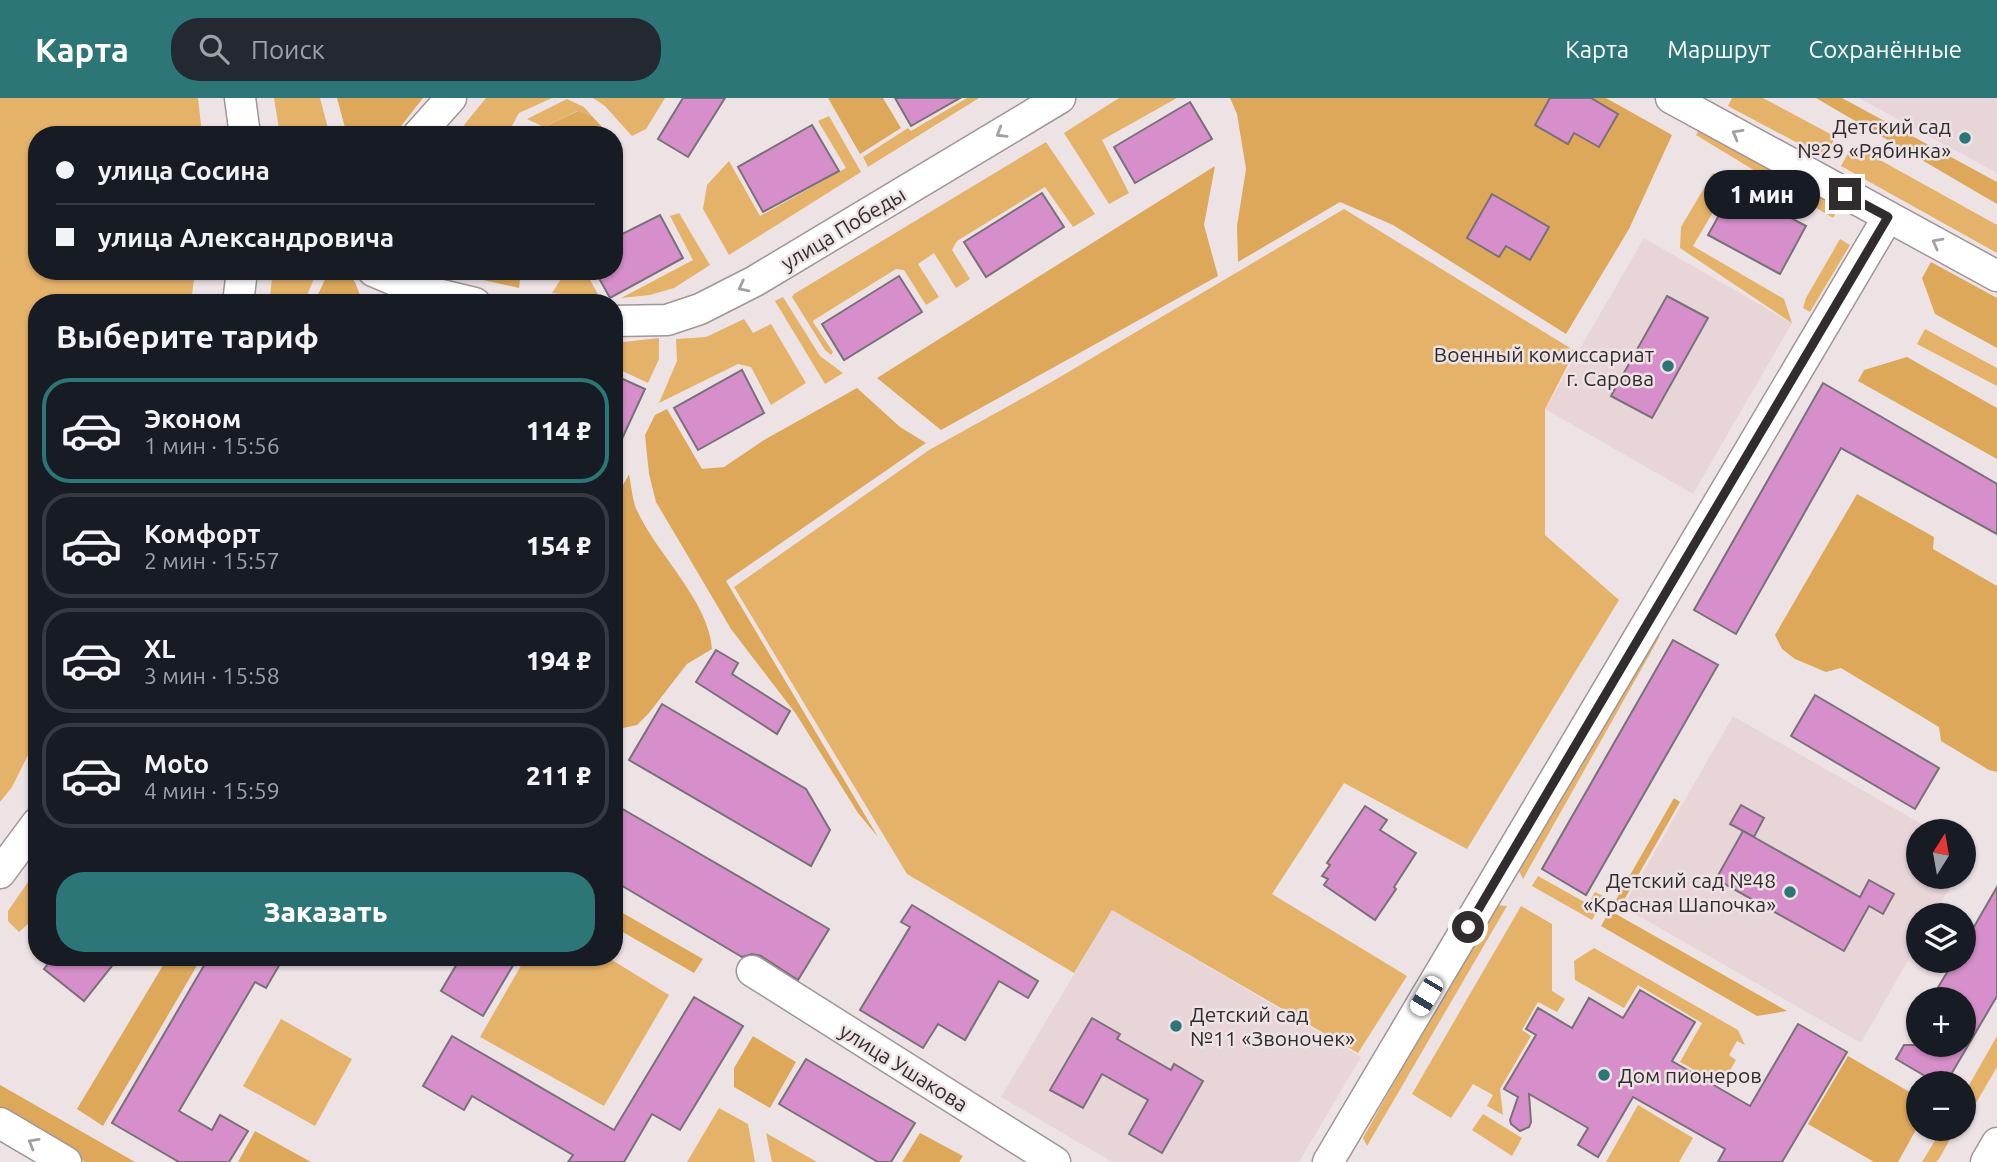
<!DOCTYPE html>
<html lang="ru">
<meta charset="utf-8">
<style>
:root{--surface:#171b24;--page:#242831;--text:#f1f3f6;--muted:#9ea1a6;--line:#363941;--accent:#2c7677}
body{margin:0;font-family:Ubuntu,sans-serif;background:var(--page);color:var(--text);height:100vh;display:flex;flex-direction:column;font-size:26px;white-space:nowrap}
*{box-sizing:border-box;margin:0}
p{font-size:23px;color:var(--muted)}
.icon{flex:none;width:38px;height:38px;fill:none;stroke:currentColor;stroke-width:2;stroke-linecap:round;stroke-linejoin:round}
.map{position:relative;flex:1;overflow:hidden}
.sheet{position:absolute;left:28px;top:196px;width:595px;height:672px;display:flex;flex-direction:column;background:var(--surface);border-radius:28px;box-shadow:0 2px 5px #0004}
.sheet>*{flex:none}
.hud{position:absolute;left:28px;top:28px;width:595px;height:154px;border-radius:28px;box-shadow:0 2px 5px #0004;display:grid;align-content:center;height:154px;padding:0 28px;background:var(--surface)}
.needle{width:46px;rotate:11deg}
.controls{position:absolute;left:1906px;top:721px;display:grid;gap:14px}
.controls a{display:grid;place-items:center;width:70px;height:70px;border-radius:50%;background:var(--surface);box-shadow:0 2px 5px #0004;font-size:35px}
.end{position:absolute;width:32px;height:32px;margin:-16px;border:9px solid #312c2d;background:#fff;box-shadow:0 0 0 4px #fff}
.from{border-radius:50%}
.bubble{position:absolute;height:49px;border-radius:24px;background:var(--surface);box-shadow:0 2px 5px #0004;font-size:23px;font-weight:800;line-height:49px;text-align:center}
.car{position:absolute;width:21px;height:42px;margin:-21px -10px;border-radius:9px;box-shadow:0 0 5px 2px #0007;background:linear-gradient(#fff 24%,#345 0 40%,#fff 0 76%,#345 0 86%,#fff 0)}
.hud b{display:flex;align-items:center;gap:24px;height:66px;font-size:26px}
.hud b+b{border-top:2px solid var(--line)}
.hud i{width:18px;height:18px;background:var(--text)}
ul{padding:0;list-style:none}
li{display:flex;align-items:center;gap:21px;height:105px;margin:0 14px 10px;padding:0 14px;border:4px solid var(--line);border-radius:28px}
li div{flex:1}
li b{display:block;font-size:26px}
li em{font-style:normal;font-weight:800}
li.active{border-color:var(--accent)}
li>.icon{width:63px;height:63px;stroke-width:1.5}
h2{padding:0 28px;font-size:32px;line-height:84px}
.cta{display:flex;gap:14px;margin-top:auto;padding:14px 28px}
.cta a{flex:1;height:80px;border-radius:28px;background:var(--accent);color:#fff;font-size:28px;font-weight:800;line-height:80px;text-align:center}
header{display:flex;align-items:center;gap:42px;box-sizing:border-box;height:98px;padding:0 35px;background:var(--accent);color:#fff}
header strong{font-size:33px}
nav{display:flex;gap:38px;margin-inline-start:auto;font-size:24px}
.search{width:490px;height:63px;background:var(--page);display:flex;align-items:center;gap:18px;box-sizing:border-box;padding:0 24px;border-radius:28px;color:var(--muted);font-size:26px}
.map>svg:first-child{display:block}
.built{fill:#e8d5d8}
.green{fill:#e5b26a}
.forest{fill:#dda85a}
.building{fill:#d68fca;stroke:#787177;stroke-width:2}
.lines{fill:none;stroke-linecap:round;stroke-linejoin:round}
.minor-casing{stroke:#a09597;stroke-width:33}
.minor{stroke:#fff;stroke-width:30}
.oneway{stroke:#a2a0a0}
.route{stroke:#312c2d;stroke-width:9}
.poi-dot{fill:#2c7677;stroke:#eee3e4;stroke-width:2.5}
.labels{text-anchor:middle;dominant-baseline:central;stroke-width:5;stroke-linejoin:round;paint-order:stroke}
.poi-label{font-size:21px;fill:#312c2d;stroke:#eee3e4;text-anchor:end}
.street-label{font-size:21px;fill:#312c2d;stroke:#eee3e4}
</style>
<header>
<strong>Карта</strong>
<div class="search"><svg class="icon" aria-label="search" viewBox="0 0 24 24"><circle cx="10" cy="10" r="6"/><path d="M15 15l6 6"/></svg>Поиск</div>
<nav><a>Карта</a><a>Маршрут</a><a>Сохранённые</a></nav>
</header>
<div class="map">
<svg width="1997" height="1064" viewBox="0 0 1997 1064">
<rect width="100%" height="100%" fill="#eee3e4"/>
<g class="built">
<path d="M1859 0H1997V75L1868 5Z"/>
<path d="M1644 140 1792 225 1693 396 1545 311Z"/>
<path d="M1733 618 1934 733H1918V779H1956L1934 817H1918V845L1861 945 1623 809Z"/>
<path d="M1112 812 1361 959 1299 1064H1112L1001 999Z"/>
</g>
<g class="green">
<path d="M0 0H198L202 36 37 37V173H195L191 205H37V639L12 689 0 704Z"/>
<path d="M274 0H320L329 34 279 31Z"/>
<path d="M486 0H552L519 15 507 37H471L464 27Z"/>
<path d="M593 0H665L646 31 632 38 605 8Z"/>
<path d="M967 0H979L868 69 863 59 908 30 911 33Z"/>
<path d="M1119 0H1177L1102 42 1129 95 1109 106 1064 35Z"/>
<path d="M1732 0H1763L1836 39 1824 59 1728 8Z"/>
<path d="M567 1 584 9 592 18 577 13 544 29 527 21Z"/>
<path d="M829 18 861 74 729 157 703 111 707 87 729 63 760 118 846 70 818 23Z"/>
<path d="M1705 22 1839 109 1833 120 1696 37Z"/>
<path d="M1046 44 1095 116 1073 129 1045 89 957 143 952 152 970 181 956 190 934 155 918 166 939 199 926 207 904 172 896 171 814 222 813 224 833 254 831 257 825 252 792 199 794 196Z"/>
<path d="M1853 47 1997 127V155L1841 68Z"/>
<path d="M1713 75 1730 85 1693 148 1784 201 1792 225 1680 150 1681 129Z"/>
<path d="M1344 111 1575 253 1545 311V437L1619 502 1467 751 1344 685 1272 796 1407 878 1358 955 1112 812 1074 875 907 776 734 489 929 352 1048 286Z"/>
<path d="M679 115 710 167 674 190 650 197 621 200 693 162 670 118Z"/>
<path d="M1840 141 1850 147 1810 214 1803 210 1806 200Z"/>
<path d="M273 173H317L304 205H269Z"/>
<path d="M566 173H585L600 200 552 195Z"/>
<path d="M783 199 820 258 843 275 825 286 775 203Z"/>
<path d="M744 221 753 235 771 226 806 285 771 307 751 269 738 266 659 305 677 263 676 241 706 239Z"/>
<path d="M1925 231 1997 270V288L1917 246Z"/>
<path d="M659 240V261L648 285 614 269V245Z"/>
<path d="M1649 538H1660L1523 781 1517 769Z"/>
<path d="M37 771V818L19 834 8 823V813Z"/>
<path d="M1538 778 1588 806 1595 794 1605 799 1592 822 1532 788Z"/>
<path d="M1494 807 1507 808 1367 1048 1363 1040Z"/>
<path d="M1521 808 1552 826V893L1565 901 1557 914 1538 904 1522 932 1531 938 1500 991 1503 1017 1487 1008 1493 997 1473 986 1451 1020 1412 996Z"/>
<path d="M1594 850 1738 932 1745 947 1737 943 1729 957 1736 962 1722 987 1680 964 1702 925 1638 887 1624 910 1575 882 1574 863Z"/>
<path d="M526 859H607L669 897 604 1008 480 939Z"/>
<path d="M281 921 352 961 315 1028 243 988Z"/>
<path d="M1997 938V969L1976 1005 1964 1009V996Z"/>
<path d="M1638 1007 1693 1040 1679 1064H1606Z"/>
<path d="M719 1010 748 1026 755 1064H687Z"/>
<path d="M1483 1016 1522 1040 1512 1058 1472 1032Z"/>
<path d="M1942 1031H1952L1954 1034 1939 1061 1936 1064H1922Z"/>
<path d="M766 1035 817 1064H772Z"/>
</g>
<g class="forest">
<path d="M337 0H423L394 37H347Z"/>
<path d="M828 0H883L901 30 860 56Z"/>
<path d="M1230 0H1606L1672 37 1629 131 1566 236 1393 127 1340 104 1238 164 1237 128 1246 71 1237 16Z"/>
<path d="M1816 0H1842L1997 84V106Z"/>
<path d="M578 13 592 18 609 37H561L544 29Z"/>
<path d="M1215 68 1204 127 1218 178 941 332 877 280Z"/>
<path d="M1931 164 1997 200V250L1935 216 1922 180Z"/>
<path d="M329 173H345L355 184 363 205H314Z"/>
<path d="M444 173H521L519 190Z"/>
<path d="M1907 259 1997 310V361L1858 283 1864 272Z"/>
<path d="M857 290 900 329 926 345 726 483 878 739 858 715 796 616 731 531 656 404 649 376 645 337 655 317 667 311 702 371 724 369 764 342Z"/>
<path d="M629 376C631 386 632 398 635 408 654 454 709 502 712 551L687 566 649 615 637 627 614 632V404Z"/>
<path d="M1857 396 1934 439 1933 451 1997 488V674L1989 672 1941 643 1939 629 1841 570 1826 574 1795 561 1782 551 1775 537Z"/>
<path d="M1674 700 1680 704 1616 816 1787 913 1757 918 1601 828Z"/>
<path d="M614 810 703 861 694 875 614 829Z"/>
<path d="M168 859H202L103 1028 77 1011Z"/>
<path d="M753 938 796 964 770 1010 734 989V970Z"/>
<path d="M1848 958 1918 999V1028L1898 1064H1874L1808 1026Z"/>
<path d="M0 987 135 1064H85L0 1011Z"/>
<path d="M255 1033 311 1064H238Z"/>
<path d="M920 1035 963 1058 959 1064H902Z"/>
</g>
<g class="building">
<path d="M683 0H725L688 59 658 41Z"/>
<path d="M895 0H960L911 28Z"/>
<path d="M1550 0H1591L1618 16 1599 49 1574 35 1568 46 1535 27Z"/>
<path d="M1190 4 1212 41 1135 85 1114 49Z"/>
<path d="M812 27 839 73 763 114 738 69Z"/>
<path d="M1733 92 1768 111 1770 109 1806 128 1780 176 1708 137Z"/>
<path d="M1042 95 1064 129 986 179 964 144Z"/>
<path d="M1492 96 1549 129 1530 162 1506 148 1499 159 1467 140Z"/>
<path d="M660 117 683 160 610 200 595 173H614V140Z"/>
<path d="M899 178 922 214 844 262 822 226Z"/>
<path d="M1667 198 1708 220 1652 320 1611 298Z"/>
<path d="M742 272 764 315 698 352 674 310Z"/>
<path d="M614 277 645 291 614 358Z"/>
<path d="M1823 285 1997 386V436L1841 350 1736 536 1694 512Z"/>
<path d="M1673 542 1718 567 1586 797 1542 771Z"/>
<path d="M716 552 738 565 732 576 790 613 777 636 696 584Z"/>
<path d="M1815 597 1939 670 1915 711 1791 638Z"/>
<path d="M662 606 806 691 830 732 811 768 629 662Z"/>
<path d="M614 706 829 831 798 882 761 858 752 856 742 859 614 783Z"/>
<path d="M1741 707 1764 720 1754 739 1730 726Z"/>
<path d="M1365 708 1387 722 1380 732 1416 755 1394 789 1396 791 1375 822 1324 787 1328 781 1322 778 1330 767 1327 765Z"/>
<path d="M1743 733 1860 799 1869 782 1894 796 1883 816 1869 808 1844 853 1716 781Z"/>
<path d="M1997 789V898L1946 985H1937L1896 961 1904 947H1964V901H1931L1954 863H1964V846Z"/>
<path d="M912 807 1038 883 1028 900 999 883 965 942 938 926 923 950 860 912 910 829 901 824Z"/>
<path d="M53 859H119L84 903 44 871Z"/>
<path d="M209 859H284L266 890 255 884 179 1013 212 1032 220 1017 248 1033 229 1064H179L112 1025Z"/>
<path d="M461 859H518L483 918 441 893Z"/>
<path d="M1640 892 1695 924 1672 963 1750 1008 1798 926 1847 954 1782 1064H1718L1725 1051 1633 999 1598 1059 1578 1047 1588 1030 1529 996 1531 1024 1529 1029 1520 1033 1511 1026 1510 1022 1518 999 1504 991 1536 937 1526 931 1538 910 1572 930 1589 900 1623 920Z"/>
<path d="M694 899 743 928 680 1032 652 1016 624 1064H568L573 1057 472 998 464 1012 423 988 452 938 614 1032Z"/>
<path d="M1092 920 1120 936 1117 941 1171 972 1174 966 1203 983 1162 1055 1129 1036 1148 1002 1102 976 1083 1010 1050 992Z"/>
<path d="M806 961 915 1025 891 1064H878L779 1006Z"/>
</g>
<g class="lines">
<g class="minor-casing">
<g id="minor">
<path d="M240 0 245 37"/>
<path d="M1671 0 1997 178"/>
<path d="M418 37 451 0"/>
<path d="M373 173 413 190 475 205"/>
<path d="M238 205 242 173"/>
<path d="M614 223 667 222 700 211 755 183 1060 0"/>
<path d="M0 775 37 725"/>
<path d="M752 873 1055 1064"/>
<path d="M0 1025 66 1064"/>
<path d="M1328 1064 1888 119"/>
<path d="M1986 1064 1997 1045"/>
</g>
</g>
<use href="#minor" class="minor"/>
</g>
<defs><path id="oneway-chevron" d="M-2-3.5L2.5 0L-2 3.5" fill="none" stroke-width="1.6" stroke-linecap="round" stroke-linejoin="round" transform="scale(1.75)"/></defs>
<g class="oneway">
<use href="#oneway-chevron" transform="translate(1001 35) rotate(149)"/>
<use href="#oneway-chevron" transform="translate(1737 36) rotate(-151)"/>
<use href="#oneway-chevron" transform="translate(1937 145) rotate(-152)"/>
<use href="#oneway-chevron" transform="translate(743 189) rotate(153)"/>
<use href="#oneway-chevron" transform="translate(33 1045) rotate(-150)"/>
</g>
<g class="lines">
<path class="route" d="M1468 829 1888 119 1845 96"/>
</g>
<g class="poi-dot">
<circle cx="1965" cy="40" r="7"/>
<circle cx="1668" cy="268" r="7"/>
<circle cx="1790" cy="794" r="7"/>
<circle cx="1176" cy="928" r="7"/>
<circle cx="1604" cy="977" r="7"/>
</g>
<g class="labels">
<g class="poi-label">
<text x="1951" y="28">Детский сад<tspan x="1951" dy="24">№29 «Рябинка»</tspan></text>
<text x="1654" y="256">Военный комиссариат<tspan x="1654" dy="24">г. Сарова</tspan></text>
<text x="1776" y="782">Детский сад №48<tspan x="1776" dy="24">«Красная Шапочка»</tspan></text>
<text x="1190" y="916" text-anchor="start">Детский сад<tspan x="1190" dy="24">№11 «Звоночек»</tspan></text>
<text x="1618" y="977" text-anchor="start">Дом пионеров</text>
</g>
<g class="street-label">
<text transform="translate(843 130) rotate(-31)">улица Победы</text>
<text transform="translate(904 969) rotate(32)">улица Ушакова</text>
</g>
</g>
</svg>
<div class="controls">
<a><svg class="needle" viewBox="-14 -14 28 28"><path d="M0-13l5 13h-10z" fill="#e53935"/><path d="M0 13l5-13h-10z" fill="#9ea1a6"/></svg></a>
<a><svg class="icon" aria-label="layers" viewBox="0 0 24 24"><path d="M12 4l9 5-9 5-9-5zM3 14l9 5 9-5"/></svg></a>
<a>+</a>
<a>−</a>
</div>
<i class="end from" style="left:1468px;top:829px"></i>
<i class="end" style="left:1845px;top:96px"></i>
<div class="bubble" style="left:1704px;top:72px;width:116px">1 мин</div>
<i class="car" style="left:1426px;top:898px;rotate:211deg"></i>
<div class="hud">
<b><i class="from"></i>улица Сосина</b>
<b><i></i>улица Александровича</b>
</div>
<section class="sheet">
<h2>Выберите тариф</h2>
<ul>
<li class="active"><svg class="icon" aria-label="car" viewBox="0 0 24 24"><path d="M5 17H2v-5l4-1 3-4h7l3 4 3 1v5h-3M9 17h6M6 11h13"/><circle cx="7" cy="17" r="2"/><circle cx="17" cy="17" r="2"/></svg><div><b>Эконом</b><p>1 мин · 15:56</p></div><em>114 ₽</em></li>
<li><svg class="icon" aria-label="car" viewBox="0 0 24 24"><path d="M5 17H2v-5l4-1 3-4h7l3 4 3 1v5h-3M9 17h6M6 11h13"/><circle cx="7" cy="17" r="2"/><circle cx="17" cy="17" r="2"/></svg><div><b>Комфорт</b><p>2 мин · 15:57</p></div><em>154 ₽</em></li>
<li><svg class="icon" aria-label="car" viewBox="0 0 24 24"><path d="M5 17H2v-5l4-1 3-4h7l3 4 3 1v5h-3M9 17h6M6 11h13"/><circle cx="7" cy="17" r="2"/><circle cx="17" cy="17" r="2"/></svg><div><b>XL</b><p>3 мин · 15:58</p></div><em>194 ₽</em></li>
<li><svg class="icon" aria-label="car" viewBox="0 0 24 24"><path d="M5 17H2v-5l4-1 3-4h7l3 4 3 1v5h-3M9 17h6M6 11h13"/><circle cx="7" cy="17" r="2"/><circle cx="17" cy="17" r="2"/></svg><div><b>Moto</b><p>4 мин · 15:59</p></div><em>211 ₽</em></li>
</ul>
<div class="cta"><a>Заказать</a></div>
</section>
</div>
